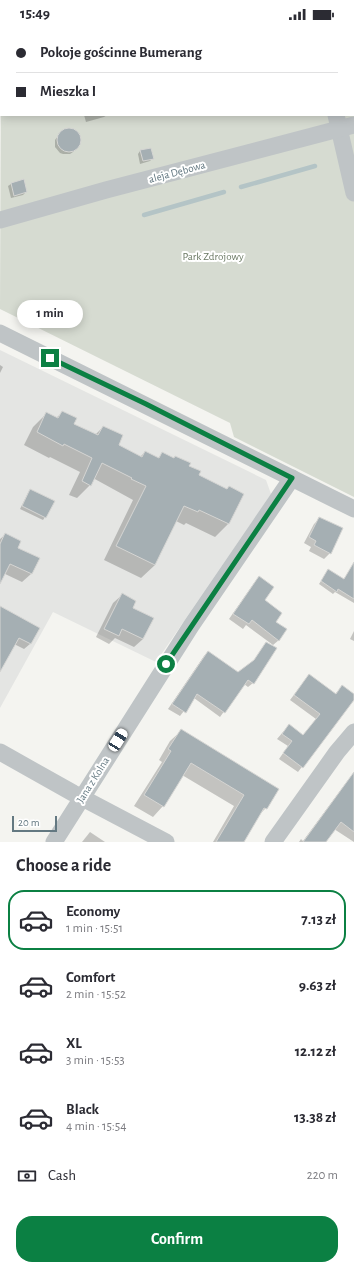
<!DOCTYPE html>
<meta charset="utf-8">
<style>
:root{--surface:#fff;--page:#f7f7f7;--text:#2b2b33;--muted:#7c7c81;--line:#e1e1e2;--accent:#0b8043}
body{margin:0;font-family:"Alegreya Sans",sans-serif;background:var(--page);color:var(--text);height:100vh;display:flex;flex-direction:column;font-size:15px;white-space:nowrap}
*{box-sizing:border-box;margin:0}
p{font-size:13px;color:var(--muted)}
.icon{flex:none;width:22px;height:22px;fill:none;stroke:currentColor;stroke-width:2;stroke-linecap:round;stroke-linejoin:round}
.map{position:relative;height:814px;overflow:hidden}
.panel{display:flex;flex-direction:column;background:var(--surface);flex:1}
.panel>*{flex:none}
.guide{position:absolute;left:0px;top:0px;width:354px;height:88px;box-shadow:0 2px 10px #0003;display:grid;align-content:center;height:88px;padding:0 16px;background:var(--surface)}
.scale{position:absolute;left:12px;bottom:10px;width:45px;box-sizing:border-box;padding-left:4px;border:2px solid #637881;border-top:0;font-size:11px;line-height:14px;white-space:nowrap;color:#637881;-webkit-text-stroke:3px #fff;paint-order:stroke}
.end{position:absolute;width:18px;height:18px;margin:-9px;border:5px solid #0b8043;background:#fff;box-shadow:0 0 0 2px #fff}
.from{border-radius:50%}
.bubble{position:absolute;height:28px;border-radius:14px;background:var(--surface);box-shadow:0 2px 10px #0003;font-size:13px;font-weight:700;line-height:28px;text-align:center}
.car{position:absolute;width:12px;height:24px;margin:-12px -6px;border-radius:5px;box-shadow:0 0 3px 1px #0007;background:linear-gradient(#fff 24%,#345 0 40%,#fff 0 76%,#345 0 86%,#fff 0)}
.guide b{display:flex;align-items:center;gap:14px;height:38px;font-size:15px}
.guide b+b{border-top:1px solid var(--line)}
.guide i{width:10px;height:10px;background:var(--text)}
ul{padding:0;list-style:none}
li{display:flex;align-items:center;gap:12px;height:60px;margin:0 8px 6px;padding:0 8px;border:2px solid transparent;border-radius:16px}
li div{flex:1}
li b{display:block;font-size:15px}
li em{font-style:normal;font-weight:700}
li.on{border-color:var(--accent)}
li>.icon{width:36px;height:36px;stroke-width:1.5}
h2{padding:0 16px;font-size:18px;line-height:48px}
.pay{display:flex;align-items:center;gap:10px;height:44px;padding:0 16px;font-size:15px}
.pay p{margin-inline-start:auto}
.button{display:flex;gap:8px;margin-top:auto;padding:8px 16px}
.button a{flex:1;height:46px;border-radius:16px;background:var(--accent);color:#fff;font-size:16px;font-weight:700;line-height:46px;text-align:center}
.status{display:flex;justify-content:space-between;align-items:center;height:28px;padding:0 20px;background:var(--surface);direction:ltr}
.status svg{height:11px;fill:currentColor}
.map>svg:first-child{display:block}
.built{fill:#e4e5e3}
.green{fill:#d6dbd1}
.shadow{fill:#0003}
.lines{fill:none;stroke-linecap:round;stroke-linejoin:round}
.stream{stroke:#b4c4c6;stroke-width:4.5}
.building{fill:#a5afb3;stroke:#d5d5d3}
.minor{stroke:#bfc4c6;stroke-width:17}
.route{stroke:#0b8043;stroke-width:5}
.labels{text-anchor:middle;dominant-baseline:central;stroke-width:4;stroke-linejoin:round;paint-order:stroke}
.street-label{font-size:11px;fill:#637881;stroke:#fff}
.park-label{font-size:11px;fill:#697862;stroke:#fff}
</style>
<div class="status"><b>15:49</b><svg viewBox="0 0 49 12"><path d="M0 12V9h3v3zM5 12V6h3v6zM10 12V3h3v9zM15 12V0h3v12zM26 1h20v11H26zM47 4h2v5h-2z"/></svg></div>
<div class="map">
<svg width="354" height="814" viewBox="0 0 354 814">
<rect width="100%" height="100%" fill="#f4f4f0"/>
<path class="built" d="M0 322 266 452 271 466 156 634 53 584 0 680Z"/>
<path class="green" d="M31 0H354V469L234 409 230 395 0 281 1 42V87H353V1H30Z"/>
<g class="shadow">
<path d="M84 87H107L104 89 86 94Z"/>
<path d="M70 101 77 104 79 109V116L73 124 70 126H63L60 125 55 119V112L62 103Z"/>
<path d="M140 123 153 130 150 133 140 136 138 126Z"/>
<path d="M23 153 26 164 23 167 11 170 8 158 11 156Z"/>
<path d="M0 337 3 339 0 345Z"/>
<path d="M63 384 76 390 73 396 95 407 103 399 117 418 140 429 145 424 158 430 162 426 173 431 175 429 198 448 228 496 215 509 186 495 184 497 176 493 155 537 141 550 104 532 133 472 93 450 90 457 77 470 69 467 80 444 50 429 49 430 24 417 33 399 46 386 56 390Z"/>
<path d="M30 462 45 489 43 492 20 481 28 465Z"/>
<path d="M320 490 330 525 324 531 309 523 311 519 304 515 314 496Z"/>
<path d="M6 506 16 520 38 531 31 546 22 554 3 545 0 548V511Z"/>
<path d="M351 541 354 543V575L335 564 333 566 319 556 326 545 343 552Z"/>
<path d="M259 550 263 573 274 594 279 612 273 617 246 597 243 601 229 591 254 555Z"/>
<path d="M122 567 131 580 143 611 134 619 115 610 109 616 96 609 113 575Z"/>
<path d="M0 579 39 600 30 616 24 621 14 616 0 642Z"/>
<path d="M354 603V613L350 611Z"/>
<path d="M267 615 253 655 248 659 244 656 220 689 194 670 180 688 168 681 204 628 208 624 238 645 252 635Z"/>
<path d="M309 647 335 666 342 659 354 668V670L298 744 279 731 288 718 277 711 289 697 303 708 316 691 290 672Z"/>
<path d="M181 703 266 780 258 788 242 814H213L234 778 182 747 163 778 153 789 134 778 162 734 159 732 170 713Z"/>
<path d="M354 744V814L334 801 325 814H299L301 811 303 813Z"/>
<path d="M90 804 105 814H82Z"/>
</g>
<g class="lines">
<g class="stream">
<path d="M241 159 315 138"/>
<path d="M144 187 224 164"/>
</g>
</g>
<g class="building">
<circle cx="69" cy="112" r="12"/>
<path d="M151 120 154 131 143 133 140 122Z"/>
<path d="M24 151 27 164 14 168 11 155Z"/>
<path d="M62 383 77 390 74 396 98 407 103 398 123 407 119 417 142 429 145 423 159 430 162 424 174 430 175 428 191 435 189 438 201 443 199 447 227 461 229 458 244 466 229 496 199 482 198 484 184 478 155 537 116 518 146 458 131 451 132 450 102 435 91 458 82 453 92 430 64 416 63 418 37 404 46 384 58 390Z"/>
<path d="M30 461 55 473 46 490 22 478Z"/>
<path d="M319 489 343 500 331 526 314 517 316 513 309 509Z"/>
<path d="M5 505 21 513 18 520 40 530 32 546 10 536 0 556V516Z"/>
<path d="M354 534V571L338 561 337 564 321 553 328 541 344 551Z"/>
<path d="M259 548 274 559 265 572 282 585 276 594 287 601 279 613 252 592 249 596 233 586Z"/>
<path d="M122 565 136 573 133 580 154 590 143 611 122 601 119 608 104 601Z"/>
<path d="M0 578 40 600 31 616 19 610 0 644Z"/>
<path d="M266 614 277 620 254 656 248 652 225 685 197 666 186 685 172 676 208 623 238 644 254 632Z"/>
<path d="M309 646 336 666 342 657 354 666V672L303 740 283 725 292 713 282 706 289 696 303 707 320 686 294 667Z"/>
<path d="M181 701 279 761 267 781 264 780 244 814H216L244 767 191 735 164 779 144 767 171 723 168 721Z"/>
<path d="M354 744V804L341 794 326 814H303Z"/>
</g>
<g class="lines">
<g class="minor">
<path d="M316 0V1"/>
<path d="M16 1 17 0"/>
<path d="M0 22 1 21"/>
<path d="M336 87 354 165"/>
<path d="M0 192 106 162 354 97"/>
<path d="M0 305 354 481"/>
<path d="M0 724 73 765 166 814"/>
<path d="M54 814 191 598 292 450"/>
<path d="M273 814 337 724 354 704"/>
</g>
</g>
<g class="lines">
<path class="route" d="M50 330 146 376 292 450 166 636"/>
</g>
<g class="labels">
<g class="street-label">
<text transform="translate(177 144) rotate(-15)">aleja Dębowa</text>
<text transform="translate(93 752) rotate(-58)">Jana z Kolna</text>
</g>
<g class="park-label">
<text x="213" y="228">Park Zdrojowy</text>
</g>
</g>
</svg>
<div class="scale">20 m</div>
<i class="end from" style="left:166px;top:636px"></i>
<i class="end" style="left:50px;top:330px"></i>
<div class="bubble" style="left:17px;top:272px;width:66px">1 min</div>
<i class="car" style="left:118px;top:712px;rotate:32deg"></i>
<div class="guide">
<b><i class="from"></i>Pokoje gościnne Bumerang</b>
<b><i></i>Mieszka I</b>
</div>
</div>
<section class="panel">
<h2>Choose a ride</h2>
<ul>
<li class="on"><svg class="icon" aria-label="car" viewBox="0 0 24 24"><path d="M5 17H2v-5l4-1 3-4h7l3 4 3 1v5h-3M9 17h6M6 11h13"/><circle cx="7" cy="17" r="2"/><circle cx="17" cy="17" r="2"/></svg><div><b>Economy</b><p>1 min · 15:51</p></div><em>7.13 zł</em></li>
<li><svg class="icon" aria-label="car" viewBox="0 0 24 24"><path d="M5 17H2v-5l4-1 3-4h7l3 4 3 1v5h-3M9 17h6M6 11h13"/><circle cx="7" cy="17" r="2"/><circle cx="17" cy="17" r="2"/></svg><div><b>Comfort</b><p>2 min · 15:52</p></div><em>9.63 zł</em></li>
<li><svg class="icon" aria-label="car" viewBox="0 0 24 24"><path d="M5 17H2v-5l4-1 3-4h7l3 4 3 1v5h-3M9 17h6M6 11h13"/><circle cx="7" cy="17" r="2"/><circle cx="17" cy="17" r="2"/></svg><div><b>XL</b><p>3 min · 15:53</p></div><em>12.12 zł</em></li>
<li><svg class="icon" aria-label="car" viewBox="0 0 24 24"><path d="M5 17H2v-5l4-1 3-4h7l3 4 3 1v5h-3M9 17h6M6 11h13"/><circle cx="7" cy="17" r="2"/><circle cx="17" cy="17" r="2"/></svg><div><b>Black</b><p>4 min · 15:54</p></div><em>13.38 zł</em></li>
</ul>
<div class="pay"><svg class="icon" aria-label="cash" viewBox="0 0 24 24"><path d="M3 7h18v10H3z"/><circle cx="12" cy="12" r="2"/></svg>Cash<p>220 m</p></div>
<div class="button"><a>Confirm</a></div>
</section>
